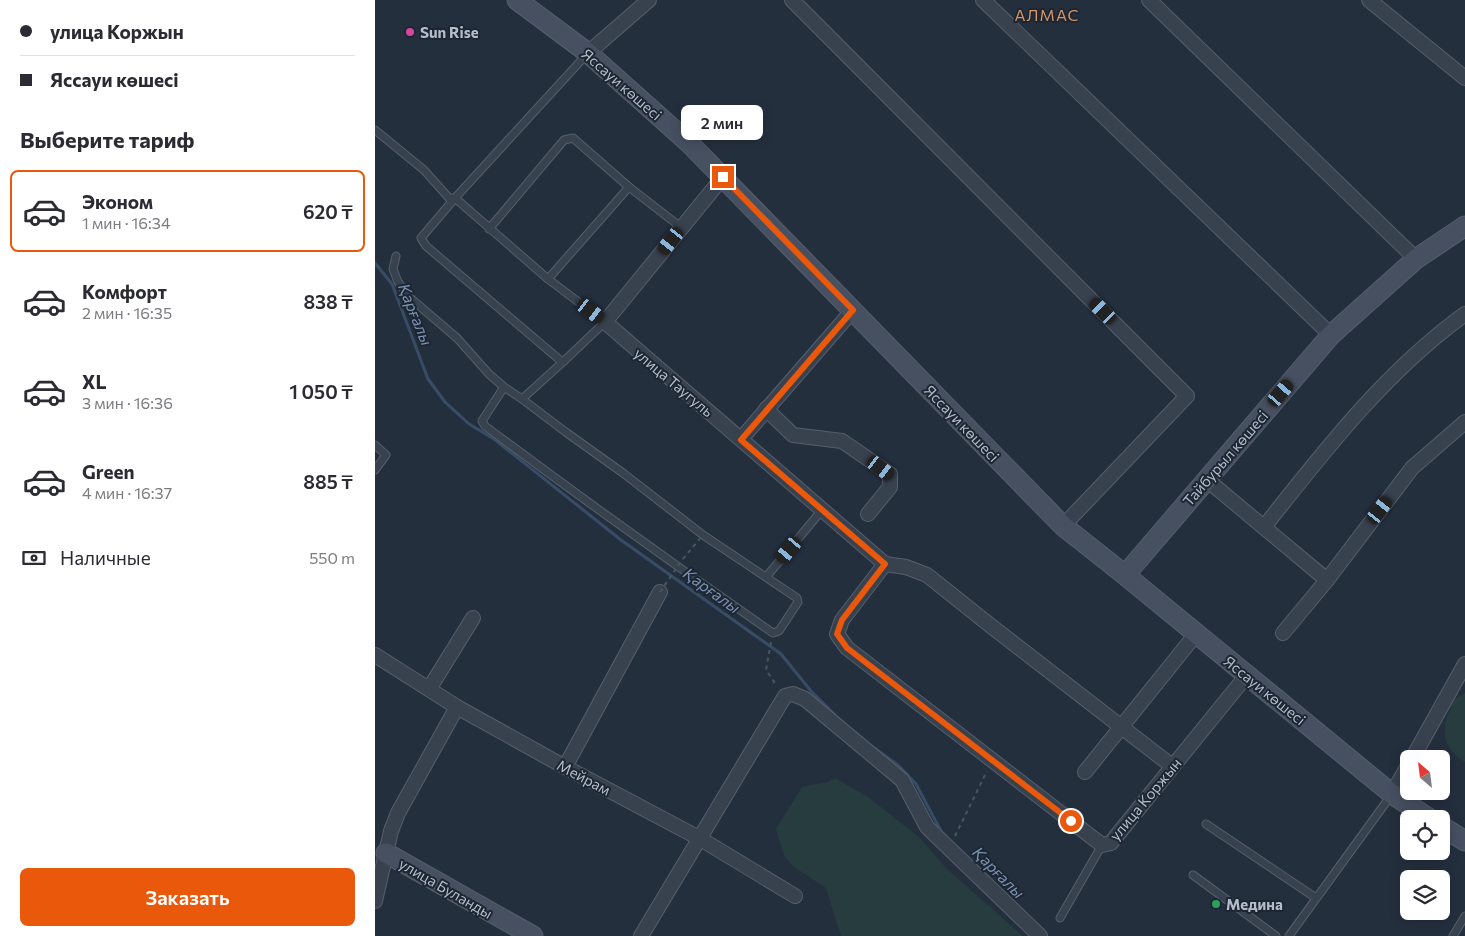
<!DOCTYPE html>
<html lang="ru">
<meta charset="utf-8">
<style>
:root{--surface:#fff;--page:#f7f7f7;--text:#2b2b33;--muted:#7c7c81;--line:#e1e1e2;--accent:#ea580c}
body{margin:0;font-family:Commissioner,sans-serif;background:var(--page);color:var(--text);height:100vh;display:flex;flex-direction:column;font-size:19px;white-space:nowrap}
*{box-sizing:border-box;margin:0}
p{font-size:16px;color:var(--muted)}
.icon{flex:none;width:28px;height:28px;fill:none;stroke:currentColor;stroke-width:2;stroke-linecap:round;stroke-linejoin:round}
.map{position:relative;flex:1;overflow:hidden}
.details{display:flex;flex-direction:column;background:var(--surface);width:375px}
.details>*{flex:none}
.hud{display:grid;align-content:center;height:110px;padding:0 20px;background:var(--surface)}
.needle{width:32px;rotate:332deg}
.tools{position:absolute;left:1025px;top:750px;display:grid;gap:10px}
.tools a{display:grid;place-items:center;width:50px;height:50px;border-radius:8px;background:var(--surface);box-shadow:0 2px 12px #0003;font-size:25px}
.end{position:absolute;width:22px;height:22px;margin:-11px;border:6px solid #ea580c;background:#fff;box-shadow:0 0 0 2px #fff}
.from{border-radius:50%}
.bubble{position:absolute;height:35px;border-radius:8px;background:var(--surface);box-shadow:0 2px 12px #0003;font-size:16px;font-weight:600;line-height:35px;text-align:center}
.car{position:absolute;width:15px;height:30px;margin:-15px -8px;border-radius:6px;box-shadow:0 0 4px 1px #0007;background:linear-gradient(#222 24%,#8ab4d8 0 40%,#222 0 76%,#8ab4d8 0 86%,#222 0)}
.hud b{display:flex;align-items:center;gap:18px;height:48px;font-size:19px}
.hud b+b{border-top:1px solid var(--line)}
.hud i{width:12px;height:12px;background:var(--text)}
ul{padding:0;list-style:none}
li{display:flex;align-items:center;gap:15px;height:82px;margin:0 10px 8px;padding:0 10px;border:2px solid transparent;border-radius:8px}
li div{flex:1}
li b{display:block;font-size:19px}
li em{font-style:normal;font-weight:600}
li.active{border-color:var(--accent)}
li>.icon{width:45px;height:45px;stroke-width:1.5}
h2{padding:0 20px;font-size:22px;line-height:60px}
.pay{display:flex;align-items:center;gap:12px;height:55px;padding:0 20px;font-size:19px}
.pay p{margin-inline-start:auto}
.cta{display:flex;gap:10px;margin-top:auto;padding:10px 20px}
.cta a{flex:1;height:58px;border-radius:8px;background:var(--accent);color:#fff;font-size:20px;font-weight:600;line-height:58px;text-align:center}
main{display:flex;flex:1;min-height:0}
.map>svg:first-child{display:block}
.green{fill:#263c3f}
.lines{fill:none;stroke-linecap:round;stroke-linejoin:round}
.stream{stroke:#394c67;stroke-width:3}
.lane-casing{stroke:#565f6c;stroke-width:9}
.street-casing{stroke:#565f6c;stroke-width:16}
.secondary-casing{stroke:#565f6c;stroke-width:21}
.path{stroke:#44595c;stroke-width:2;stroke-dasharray:4 4;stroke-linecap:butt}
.lane{stroke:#38414e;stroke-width:7}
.street{stroke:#38414e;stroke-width:14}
.secondary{stroke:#465061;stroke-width:19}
.path-bridge{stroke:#44595c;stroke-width:2;stroke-dasharray:4 4;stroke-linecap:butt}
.route{stroke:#ea580c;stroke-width:6}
.hotel-dot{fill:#d1479c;stroke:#1d2633;stroke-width:2}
.leisure-dot{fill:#2e9e5b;stroke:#1d2633;stroke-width:2}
.labels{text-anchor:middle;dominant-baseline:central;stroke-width:4;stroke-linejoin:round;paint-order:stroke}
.poi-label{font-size:15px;font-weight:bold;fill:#b4bcc9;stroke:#1d2633;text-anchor:start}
.street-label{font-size:15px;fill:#b4bcc9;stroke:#1d2633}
.neighbourhood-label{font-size:16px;letter-spacing:1px;fill:#d59563;stroke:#1d2633}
.water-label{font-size:16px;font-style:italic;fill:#7c92b1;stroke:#1d2633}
</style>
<main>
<section class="details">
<div class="hud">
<b><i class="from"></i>улица Коржын</b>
<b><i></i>Яссауи көшесі</b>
</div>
<h2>Выберите тариф</h2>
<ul>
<li class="active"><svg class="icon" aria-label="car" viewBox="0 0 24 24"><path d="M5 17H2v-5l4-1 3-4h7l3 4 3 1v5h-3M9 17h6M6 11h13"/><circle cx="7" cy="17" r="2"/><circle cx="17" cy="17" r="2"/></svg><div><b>Эконом</b><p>1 мин · 16:34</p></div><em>620 ₸</em></li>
<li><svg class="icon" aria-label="car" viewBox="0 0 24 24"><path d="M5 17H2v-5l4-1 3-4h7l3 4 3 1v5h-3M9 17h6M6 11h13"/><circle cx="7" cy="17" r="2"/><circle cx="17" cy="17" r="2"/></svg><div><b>Комфорт</b><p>2 мин · 16:35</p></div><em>838 ₸</em></li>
<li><svg class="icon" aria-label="car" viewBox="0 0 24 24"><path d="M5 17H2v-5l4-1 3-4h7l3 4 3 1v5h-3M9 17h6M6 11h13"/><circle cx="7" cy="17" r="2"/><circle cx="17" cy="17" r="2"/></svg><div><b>XL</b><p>3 мин · 16:36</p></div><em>1 050 ₸</em></li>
<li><svg class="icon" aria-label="car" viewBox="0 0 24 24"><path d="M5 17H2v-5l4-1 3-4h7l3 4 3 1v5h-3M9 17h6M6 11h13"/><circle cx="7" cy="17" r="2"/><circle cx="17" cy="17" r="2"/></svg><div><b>Green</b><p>4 мин · 16:37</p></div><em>885 ₸</em></li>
</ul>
<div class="pay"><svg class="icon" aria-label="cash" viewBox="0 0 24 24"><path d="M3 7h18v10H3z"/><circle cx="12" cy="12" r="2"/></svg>Наличные<p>550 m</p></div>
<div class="cta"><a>Заказать</a></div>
</section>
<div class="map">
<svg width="1090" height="936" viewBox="0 0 1090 936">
<rect width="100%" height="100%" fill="#242f3e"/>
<g class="green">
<path d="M1090 693V762C1069 750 1065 731 1075 710 1076 707 1077 702 1080 699 1082 697 1087 695 1090 693Z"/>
<path d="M460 778 493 797 544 837 572 869 648 936H466L451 888 419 867 409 856 401 829 427 787 453 782Z"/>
</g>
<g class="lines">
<g class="stream">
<path d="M0 263 17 284 53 379 70 402 94 424 119 439 246 540 406 654 436 691 462 717"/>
<path d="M495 745 523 765 541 784 567 833"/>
</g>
<g class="lane-casing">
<g id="lane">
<path d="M0 130 49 170 74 198H80L212 54"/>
<path d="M80 198 173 279 230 322 189 361H186L51 246 46 238Z"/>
<path d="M114 229 189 140 198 138 254 187 307 228"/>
<path d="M21 256 18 269 23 282 34 297 82 338 114 374 129 387 147 399 192 433 248 473 328 535 422 598 423 602 404 631 398 633C301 566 205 497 110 426L107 421 129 387"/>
<path d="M173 279 254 187"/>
<path d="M147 399 189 361"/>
<path d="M0 445 11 455 0 470"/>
<path d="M392 576 447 510"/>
<path d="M831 824 941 898"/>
<path d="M818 875 901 936"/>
<path d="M685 918 727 845"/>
<path d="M914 936 1017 794"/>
<path d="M1078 936 1090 916"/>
</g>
</g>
<g class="street-casing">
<g id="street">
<path d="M417 0 812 396 688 526"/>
<path d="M608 0 956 335"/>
<path d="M774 0 1041 259"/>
<path d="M994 0 1090 78"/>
<path d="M213 53 274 0"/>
<path d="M348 177 230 322 510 564"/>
<path d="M391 409 418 435 467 441 515 474V487L493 514"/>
<path d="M366 439 478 310"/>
<path d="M831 479 952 580"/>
<path d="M889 527C950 450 1010 372 1090 314"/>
<path d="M510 564 467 620 462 634 472 648 727 845 736 843 743 834 872 675"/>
<path d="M510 564 531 567 552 575 616 626 797 766"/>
<path d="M908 633 952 580 1037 468 1090 422"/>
<path d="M0 655 82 707 190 767 324 838 420 896"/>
<path d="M54 689 98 618"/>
<path d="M1037 759 1090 664"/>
<path d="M190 767 285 592"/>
<path d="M710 772 821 634"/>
<path d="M1017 794 1034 764"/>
<path d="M0 901 16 831 23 813 82 707"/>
<path d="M266 936 410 696 418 694 430 699 527 780 552 827 665 936"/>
</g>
</g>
<g class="secondary-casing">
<g id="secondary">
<path d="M142 0 213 53 315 144 688 526 750 575 1017 794 1055 819"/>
<path d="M750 575 956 335 1041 259 1090 226"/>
<path d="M1066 826 1090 841"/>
<path d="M11 853 158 936"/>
</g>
</g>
<g class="path">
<path d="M396 642 391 670 402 686"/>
<path d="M580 836 612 771"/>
</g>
<use href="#lane" class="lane"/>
<use href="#street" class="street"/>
<use href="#secondary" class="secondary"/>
<path class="path-bridge" d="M285 592 307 560 328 535"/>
</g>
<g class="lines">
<path class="route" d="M348 177 478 310 366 440 510 564 467 620 462 634 472 648 696 821"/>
</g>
<circle class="hotel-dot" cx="35" cy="32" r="5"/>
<circle class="leisure-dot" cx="841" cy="904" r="5"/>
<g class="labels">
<g class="poi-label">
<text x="45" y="32">Sun Rise</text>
<text x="851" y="904">Медина</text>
</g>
<g class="street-label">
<text transform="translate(247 84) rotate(41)">Яссауи көшесі</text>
<text transform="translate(299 382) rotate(40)">улица Таугуль</text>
<text transform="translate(587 423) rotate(46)">Яссауи көшесі</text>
<text transform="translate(850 458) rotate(-49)">Тайбурыл көшесі</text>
<text transform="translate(890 690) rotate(39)">Яссауи көшесі</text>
<text transform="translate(209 777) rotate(28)">Мейрам</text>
<text transform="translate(770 799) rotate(-50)">улица Коржын</text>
<text transform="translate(71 888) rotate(30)">улица Буланды</text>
</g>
<g class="neighbourhood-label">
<text x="672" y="14">АЛМАС</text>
</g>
<g class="water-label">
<text transform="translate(41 314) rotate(68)">Қарғалы</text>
<text transform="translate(337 590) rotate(36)">Қарғалы</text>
<text transform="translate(624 872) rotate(45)">Қарғалы</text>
</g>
</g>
</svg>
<div class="tools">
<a><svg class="needle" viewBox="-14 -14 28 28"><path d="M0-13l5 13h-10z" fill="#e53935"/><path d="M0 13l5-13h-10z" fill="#7c7c81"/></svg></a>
<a><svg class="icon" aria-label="locate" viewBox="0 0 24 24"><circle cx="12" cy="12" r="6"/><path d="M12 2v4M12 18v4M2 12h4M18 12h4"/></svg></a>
<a><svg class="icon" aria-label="layers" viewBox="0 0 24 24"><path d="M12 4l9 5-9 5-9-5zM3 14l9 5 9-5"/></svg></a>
</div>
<i class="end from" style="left:696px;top:821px"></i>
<i class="end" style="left:348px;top:177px"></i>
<div class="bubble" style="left:306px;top:105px;width:82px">2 мин</div>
<i class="car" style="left:296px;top:241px;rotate:219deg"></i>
<i class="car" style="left:216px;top:311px;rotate:127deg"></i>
<i class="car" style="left:728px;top:311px;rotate:315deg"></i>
<i class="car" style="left:906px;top:393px;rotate:41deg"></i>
<i class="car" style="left:506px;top:468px;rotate:127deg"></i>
<i class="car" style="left:1005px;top:510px;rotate:37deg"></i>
<i class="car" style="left:414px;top:550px;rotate:220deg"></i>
</div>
</main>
